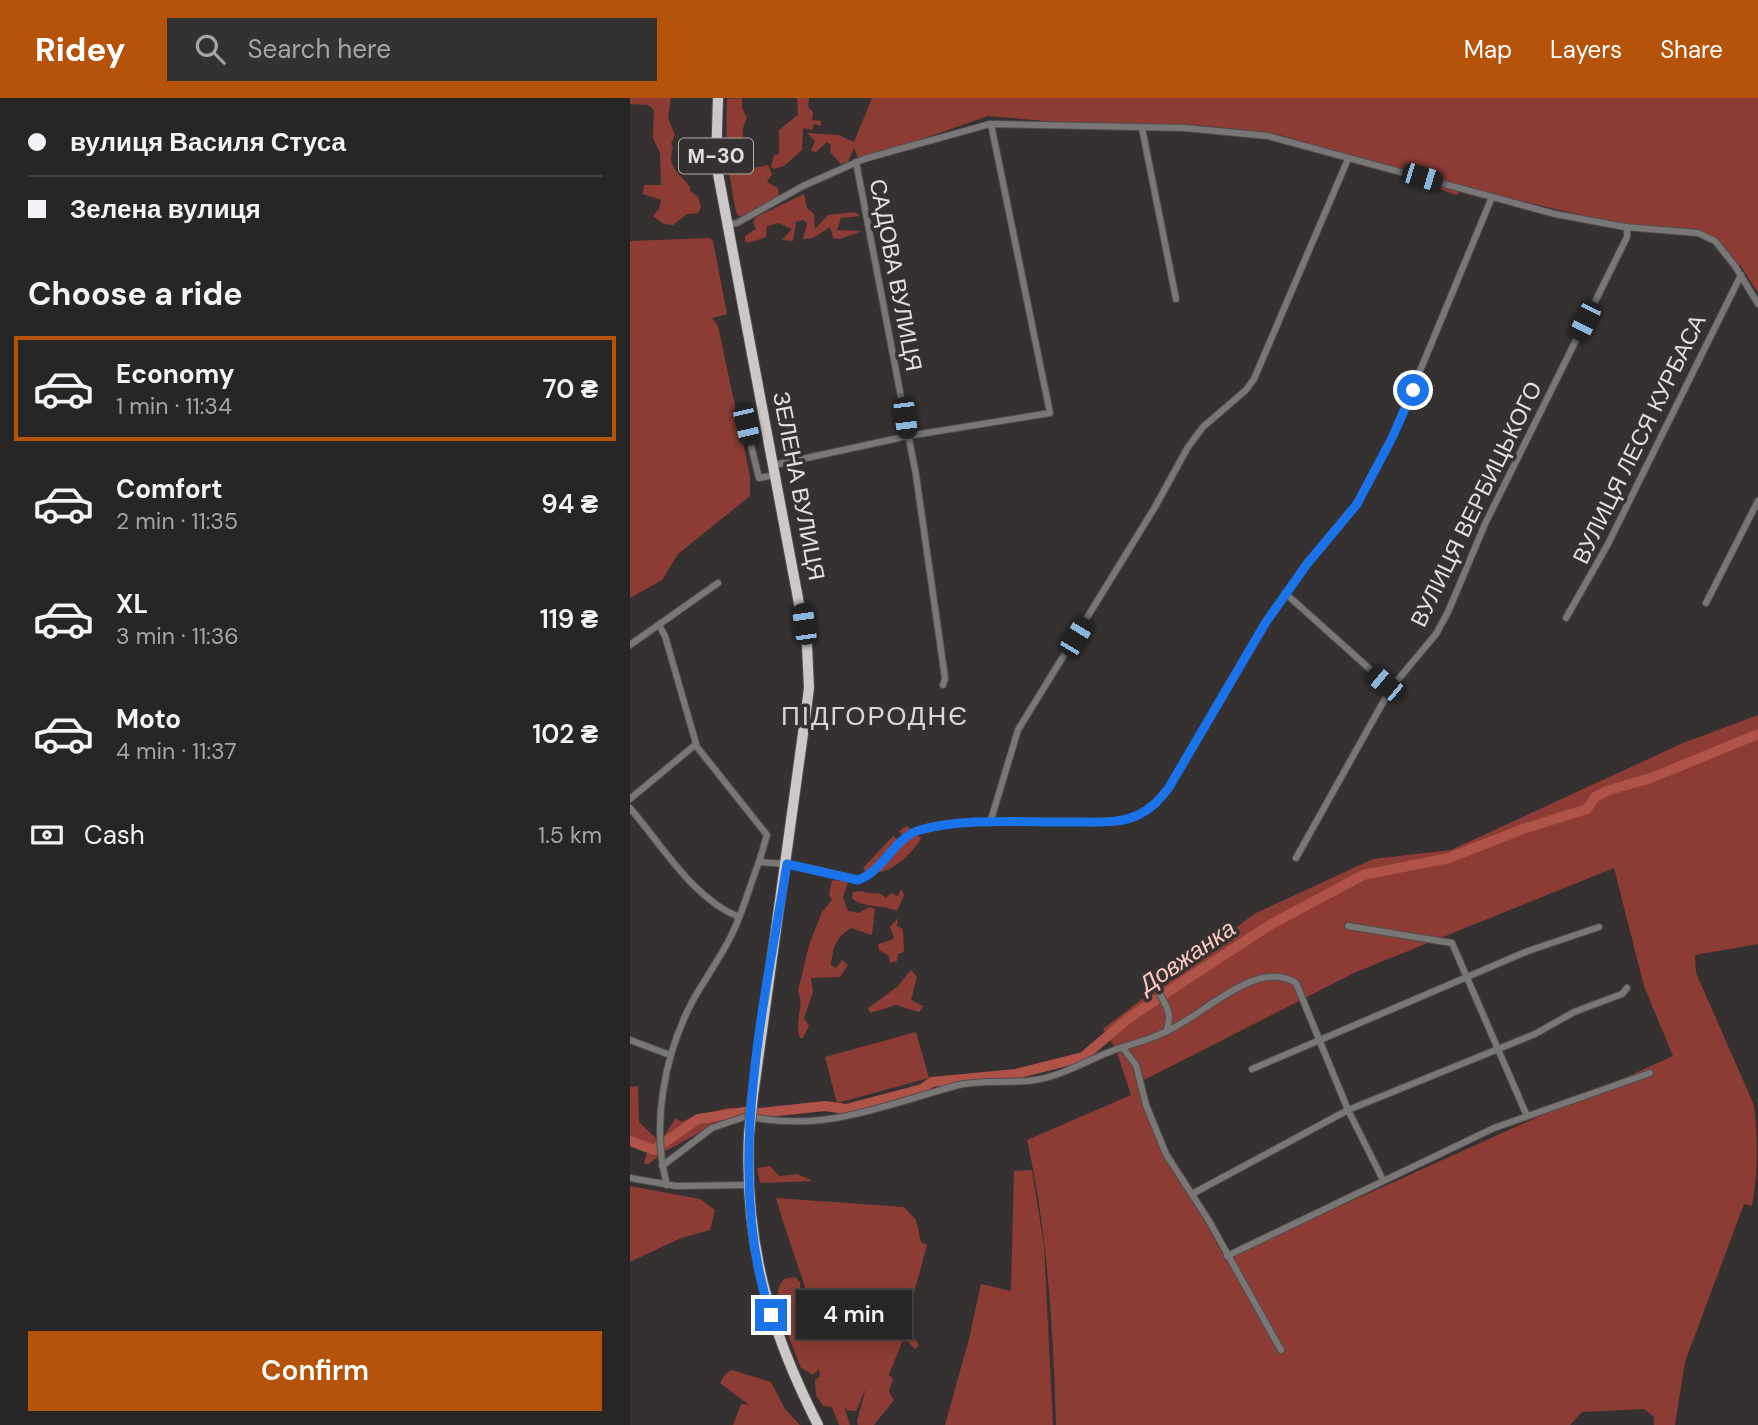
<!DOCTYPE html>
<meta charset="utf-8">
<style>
:root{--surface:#282525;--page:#343132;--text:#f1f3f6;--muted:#a5a5a7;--line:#444242;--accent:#b45309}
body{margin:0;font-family:"DM Sans",sans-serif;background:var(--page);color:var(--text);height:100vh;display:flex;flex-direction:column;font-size:26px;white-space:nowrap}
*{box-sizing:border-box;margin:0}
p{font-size:23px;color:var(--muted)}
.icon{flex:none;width:38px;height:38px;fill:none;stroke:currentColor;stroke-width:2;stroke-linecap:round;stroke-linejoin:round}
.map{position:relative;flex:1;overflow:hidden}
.details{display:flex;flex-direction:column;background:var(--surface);width:630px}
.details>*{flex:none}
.guide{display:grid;align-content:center;height:154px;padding:0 28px;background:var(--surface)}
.end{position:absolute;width:32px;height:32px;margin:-16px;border:9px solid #1a73e8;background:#fff;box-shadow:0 0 0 4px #fff}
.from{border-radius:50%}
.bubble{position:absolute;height:49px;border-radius:0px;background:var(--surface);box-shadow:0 4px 18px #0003,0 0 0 2px var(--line);font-size:23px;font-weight:600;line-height:49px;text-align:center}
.car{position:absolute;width:21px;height:42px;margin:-21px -10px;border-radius:9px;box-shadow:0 0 5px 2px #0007;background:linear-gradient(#222 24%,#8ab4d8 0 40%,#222 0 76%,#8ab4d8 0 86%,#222 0)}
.guide b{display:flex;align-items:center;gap:24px;height:66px;font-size:26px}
.guide b+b{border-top:2px solid var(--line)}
.guide i{width:18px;height:18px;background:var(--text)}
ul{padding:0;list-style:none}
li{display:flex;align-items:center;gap:21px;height:105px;margin:0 14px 10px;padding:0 14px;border:4px solid transparent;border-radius:0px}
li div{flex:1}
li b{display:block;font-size:26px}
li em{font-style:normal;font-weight:600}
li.selected{border-color:var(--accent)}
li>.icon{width:63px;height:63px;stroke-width:1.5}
h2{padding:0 28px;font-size:32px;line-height:84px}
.pay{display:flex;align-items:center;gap:18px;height:77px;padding:0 28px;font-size:26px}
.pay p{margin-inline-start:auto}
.primary-button{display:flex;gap:14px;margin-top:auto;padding:14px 28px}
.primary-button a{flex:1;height:80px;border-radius:0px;background:var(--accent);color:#fff;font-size:28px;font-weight:600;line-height:80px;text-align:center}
header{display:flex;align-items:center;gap:42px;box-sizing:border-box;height:98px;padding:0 35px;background:var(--accent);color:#fff}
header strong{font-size:33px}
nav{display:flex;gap:38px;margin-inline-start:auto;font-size:24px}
.search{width:490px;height:63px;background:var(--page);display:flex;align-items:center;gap:18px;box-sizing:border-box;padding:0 24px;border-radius:0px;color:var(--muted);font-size:26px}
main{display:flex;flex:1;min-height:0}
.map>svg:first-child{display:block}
.green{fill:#8c3c34;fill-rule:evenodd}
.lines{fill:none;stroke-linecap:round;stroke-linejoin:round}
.river{stroke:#af5248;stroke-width:10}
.minor-casing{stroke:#514d4d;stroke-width:8}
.trunk-casing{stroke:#514d4d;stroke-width:12}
.minor{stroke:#787776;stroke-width:6}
.trunk{stroke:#ccc8c7;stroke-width:10}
.trunk-bridge-casing{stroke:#514d4d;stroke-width:12;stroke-linecap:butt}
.trunk-bridge{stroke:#ccc8c7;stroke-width:10}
.route{stroke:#1a73e8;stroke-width:9}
.labels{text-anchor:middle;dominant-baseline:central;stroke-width:7;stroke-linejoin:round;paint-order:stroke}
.shield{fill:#353131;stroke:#aeabab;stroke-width:2}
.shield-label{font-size:21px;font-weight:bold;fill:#e2dfdf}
.street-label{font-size:23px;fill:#e2dfdf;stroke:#353131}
.water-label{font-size:24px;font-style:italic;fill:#fec9c2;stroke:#353131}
.quarter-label{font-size:26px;letter-spacing:2px;fill:#dad6d5;stroke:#353131}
</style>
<header>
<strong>Ridey</strong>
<div class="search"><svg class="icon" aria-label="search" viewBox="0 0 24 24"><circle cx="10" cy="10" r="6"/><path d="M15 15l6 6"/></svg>Search here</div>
<nav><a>Map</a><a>Layers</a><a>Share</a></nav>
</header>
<main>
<section class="details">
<div class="guide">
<b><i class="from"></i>вулиця Василя Стуса</b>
<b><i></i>Зелена вулиця</b>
</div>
<h2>Choose a ride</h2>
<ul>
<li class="selected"><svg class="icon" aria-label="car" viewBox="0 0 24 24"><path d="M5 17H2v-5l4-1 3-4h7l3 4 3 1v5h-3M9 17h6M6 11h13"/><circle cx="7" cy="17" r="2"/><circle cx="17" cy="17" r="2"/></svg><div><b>Economy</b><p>1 min · 11:34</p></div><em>70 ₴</em></li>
<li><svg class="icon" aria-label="car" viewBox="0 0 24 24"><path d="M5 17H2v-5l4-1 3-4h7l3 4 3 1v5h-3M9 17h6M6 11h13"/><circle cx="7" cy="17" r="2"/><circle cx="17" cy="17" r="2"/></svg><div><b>Comfort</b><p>2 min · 11:35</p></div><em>94 ₴</em></li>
<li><svg class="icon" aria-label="car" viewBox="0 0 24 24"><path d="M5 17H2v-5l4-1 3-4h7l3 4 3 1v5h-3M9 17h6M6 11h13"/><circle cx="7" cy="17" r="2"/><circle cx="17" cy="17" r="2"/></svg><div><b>XL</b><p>3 min · 11:36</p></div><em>119 ₴</em></li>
<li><svg class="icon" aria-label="car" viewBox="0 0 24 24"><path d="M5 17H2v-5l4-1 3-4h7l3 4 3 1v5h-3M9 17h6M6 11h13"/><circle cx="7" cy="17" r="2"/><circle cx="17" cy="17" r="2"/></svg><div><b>Moto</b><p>4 min · 11:37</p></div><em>102 ₴</em></li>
</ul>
<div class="pay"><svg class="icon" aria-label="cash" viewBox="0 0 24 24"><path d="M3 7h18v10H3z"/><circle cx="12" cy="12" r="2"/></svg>Cash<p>1.5 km</p></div>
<div class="primary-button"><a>Confirm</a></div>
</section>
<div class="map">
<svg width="1128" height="1327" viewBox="0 0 1128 1327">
<rect width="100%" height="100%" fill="#353131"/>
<g class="green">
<path d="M0 0H41L38 20 45 37 41 46 43 50C36 69 49 74 60 89V93L68 99 71 109 68 115 57 116 43 127 34 126 23 118 29 111 31 102 13 96 14 87H31L30 55 23 40 24 12 18 7 0 6Z"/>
<path d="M112 0V10L117 20C108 33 115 56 123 70L138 67 142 76 137 84 148 90 149 100 114 120 107 117C98 79 95 39 97 1Z"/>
<path d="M167 0H179L178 9 183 14 182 22 191 23V28L184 26 182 32 173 30 172 52 154 68 144 71 141 69 144 57 149 56V32L168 17Z"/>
<path d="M242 0H1128V195L1111 168 1069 133 1000 128 812 85 831 92 827 97 791 85 789 80 647 36 568 27 474 28 358 18 229 63 224 50 218 64 211 66 200 54 201 47 197 44 186 54 181 53 185 43 177 35 209 37 224 44Z"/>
<path d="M174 96 177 110 184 116 185 131 198 117 225 114 230 118 211 120 207 132 232 133 210 141 203 140 200 129 183 140 173 141 177 125 173 122 166 124 163 143 152 142 162 131 149 125 137 128 136 139 118 145 115 143V138L126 131 123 125 126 119Z"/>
<path d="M80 140 83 143 97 216 82 220 88 228 120 378V398L48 456 32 482 0 500V143Z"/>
<path d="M1128 617V846L1065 857 1066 875 1124 1007C1128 1040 1128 1075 1122 1108L1114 1106 1055 1264 1045 1327H1024V1319L1014 1311 952 1314 940 1327H426C423 1231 418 1136 397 1042L501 997 486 951 473 931 624 816 743 761 821 752 1053 645ZM984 770 1014 888 1043 958 595 1160 521 1028 508 985 726 874Z"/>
<path d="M277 728 291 740C280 759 258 779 236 774L233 770 263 738 273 745 277 743 269 733Z"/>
<path d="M202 782 218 784 213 799 218 813 228 815 240 809 245 811 242 837 221 830C206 839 203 849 201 867L206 870 212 862 218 867 210 879 181 880 183 894 174 920 179 928 173 940H170C164 924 175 907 168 893L179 847 192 814 202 802 199 796Z"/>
<path d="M271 791 274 797 267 813C253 806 233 811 222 800L223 794C233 791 239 797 249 795L256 800 261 795 268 798Z"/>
<path d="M268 820 267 828 273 831 274 854 268 856 267 863 260 865 259 858 249 852 248 846 262 842 264 839 260 829Z"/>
<path d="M281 872 287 879 281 902 293 908 289 914 266 907 240 915 238 910 267 889Z"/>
<path d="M286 934 299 980 207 1005 195 959Z"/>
<path d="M8 988 9 1024 28 1042 29 1058 18 1066H14L17 1054 9 1044 0 1045V989Z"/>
<path d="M97 1010 109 1011 113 1023 103 1019 92 1022 34 1054V1038L46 1020 51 1024 65 1018 73 1022 78 1016Z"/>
<path d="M140 1068 149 1078 167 1076 183 1083 130 1085 127 1070Z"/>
<path d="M402 1072 414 1147 423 1327H315L339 1241 351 1186 381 1193 384 1073Z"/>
<path d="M0 1088 70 1101 85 1112 80 1132 51 1140 0 1164Z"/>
<path d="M146 1100 274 1109 286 1122 291 1144 297 1147 277 1220 276 1229 289 1247 285 1251 277 1243 272 1244 259 1277 263 1281 259 1294 264 1302 244 1327H228L227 1323 236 1290 226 1313 217 1312 214 1308 220 1327H209L202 1309 193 1308 186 1297 185 1282 190 1278 189 1271 183 1277 171 1270 158 1237 147 1200 149 1188 154 1181 165 1179 170 1184 171 1201 179 1203C169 1168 156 1136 146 1100Z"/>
<path d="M102 1272 141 1284 155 1311 170 1327H103L111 1306 119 1307 90 1285 95 1276Z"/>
</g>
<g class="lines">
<path class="river" d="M0 1043 24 1052 68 1021 115 1014 130 1015 195 1008 216 1011 292 991 302 984 386 976 453 959 499 920 557 881 640 827 733 777 819 760 893 731 957 711 965 699 979 692 1021 680 1128 636"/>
<g class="minor-casing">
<g id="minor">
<path d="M512 30 546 201"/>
<path d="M226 64 286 377 315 580 313 587"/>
<path d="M96 127 107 125 173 88 234 61 360 26 555 30 638 38 925 116 995 129 1068 135 1085 143 1105 168 1128 206"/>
<path d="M116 327 129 380 145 377"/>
<path d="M144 367 278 338 420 315 361 26"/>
<path d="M655 495 761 590"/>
<path d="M1076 505 1128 403"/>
<path d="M936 520 978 446 1111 177"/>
<path d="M29 527 35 538 67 649 137 737 129 764"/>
<path d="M0 547 88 485"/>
<path d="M0 701 65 647"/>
<path d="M0 710C31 746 63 801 109 819"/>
<path d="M360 725 388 632 525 409 558 349 573 329 616 292 624 281 718 61"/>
<path d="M666 760 761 590 806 536 818 514 855 426 997 139V129"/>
<path d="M718 828 822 845 897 1018"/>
<path d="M536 934C547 906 524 901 526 879L598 827"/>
<path d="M0 942 40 957"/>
<path d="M493 950 506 967 516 1007 536 1056 579 1123 651 1252"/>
<path d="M622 971 898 853 969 829"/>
<path d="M127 1020C197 1033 259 1006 325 988 352 981 378 986 405 982 432 978 458 962 484 952 502 946 522 941 539 932 575 916 627 860 666 885L718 1012 753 1082"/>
<path d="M32 1068 82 1030 114 1019"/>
<path d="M0 1080 46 1088 119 1087"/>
<path d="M37 1087C21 1028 34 958 62 904 74 882 89 862 100 840 113 815 119 789 129 764L157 766 228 782C254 773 264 740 290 732 336 719 404 725 452 724 470 724 494 725 510 716 522 710 529 702 538 691L636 524 677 465 727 406 763 338 862 99"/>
<path d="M562 1096 718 1012 905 936 944 914 992 896 997 890"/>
<path d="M597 1158 864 1030 1020 975"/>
</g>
</g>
<g class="trunk-casing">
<g id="trunk">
<path d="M88 0 86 65 177 548 179 590 175 621 123 998"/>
<path d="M119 1036C114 1144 139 1231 188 1327"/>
</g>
</g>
<use href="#minor" class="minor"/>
<use href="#trunk" class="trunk"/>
<g class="trunk-bridge-casing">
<path id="trunk-bridge" d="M119 1036 123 998"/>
</g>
<use href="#trunk-bridge" class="trunk-bridge"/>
</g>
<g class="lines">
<path class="route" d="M141 1217C93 1078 134 908 157 766L228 782C254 773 264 739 290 732 337 719 398 725 446 724 466 724 492 726 510 716 522 710 529 702 538 691L636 524 677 466 727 406 763 338 783 292"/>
</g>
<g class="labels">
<rect class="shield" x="49" y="40.5" width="74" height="35" rx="5"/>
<g class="shield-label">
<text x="86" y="58">М-30</text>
</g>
<g class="street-label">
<text transform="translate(266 177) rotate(79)">САДОВА ВУЛИЦЯ</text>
<text transform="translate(1009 341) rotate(-64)">ВУЛИЦЯ ЛЕСЯ КУРБАСА</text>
<text transform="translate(169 388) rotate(79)">ЗЕЛЕНА ВУЛИЦЯ</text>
<text transform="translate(846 406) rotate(-64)">ВУЛИЦЯ ВЕРБИЦЬКОГО</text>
</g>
<g class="water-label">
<text transform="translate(557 858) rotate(-34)">Довжанка</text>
</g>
<g class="quarter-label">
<text x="245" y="618">ПІДГОРОДНЄ</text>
</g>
</g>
</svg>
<i class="end from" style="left:783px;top:292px"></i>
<i class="end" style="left:141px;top:1217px"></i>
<div class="bubble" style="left:166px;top:1192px;width:116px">4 min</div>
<i class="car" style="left:792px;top:79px;rotate:107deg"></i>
<i class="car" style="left:955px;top:223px;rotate:206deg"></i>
<i class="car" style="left:275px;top:320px;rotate:173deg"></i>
<i class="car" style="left:116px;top:327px;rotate:167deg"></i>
<i class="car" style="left:174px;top:526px;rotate:352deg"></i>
<i class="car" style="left:446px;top:539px;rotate:31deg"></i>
<i class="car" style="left:755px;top:586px;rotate:310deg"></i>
</div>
</main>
